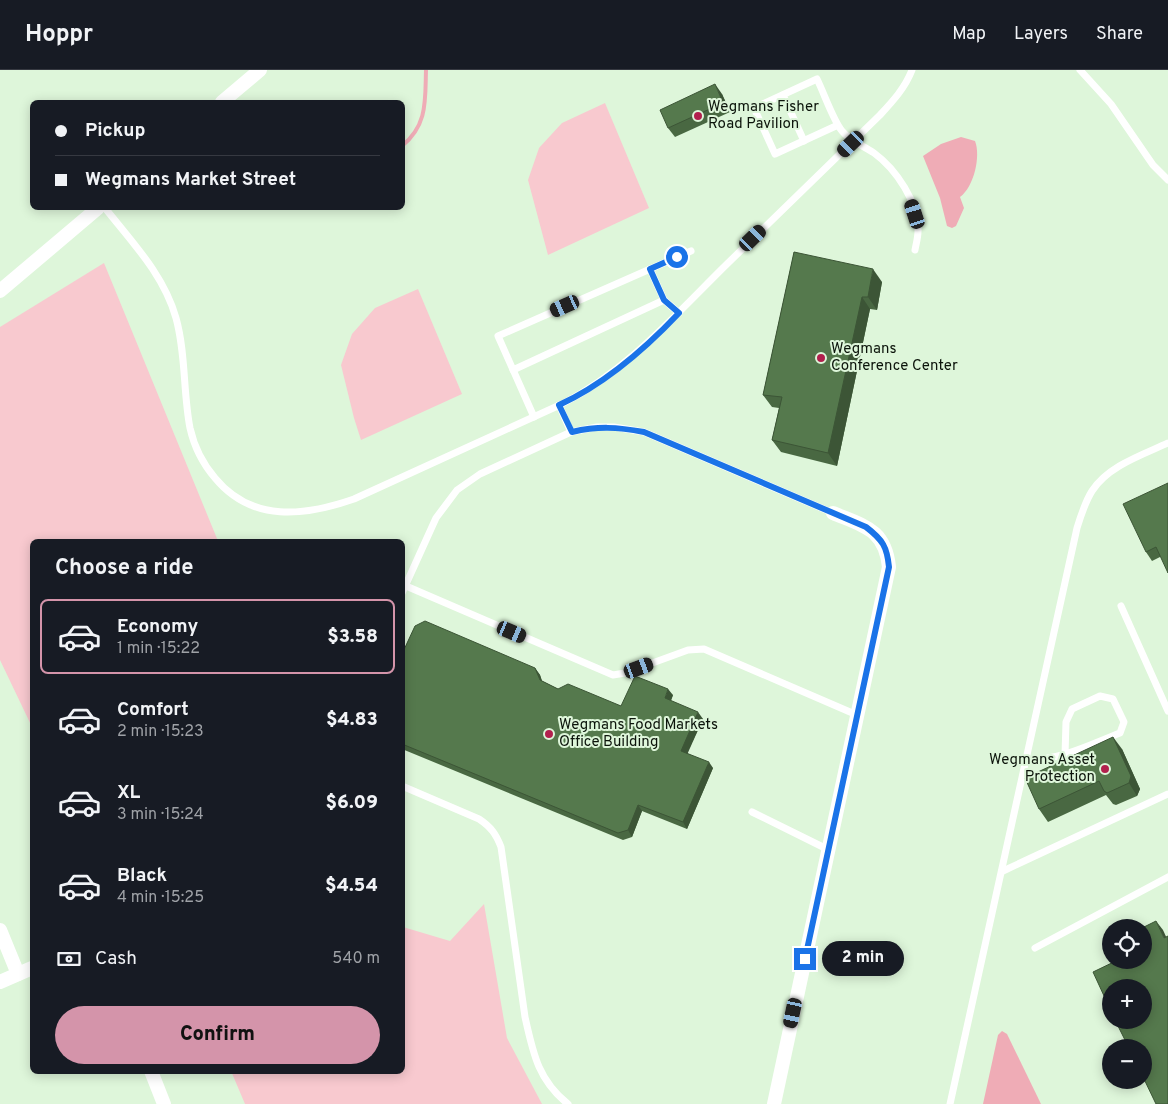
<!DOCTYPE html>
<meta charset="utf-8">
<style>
:root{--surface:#171b24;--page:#242831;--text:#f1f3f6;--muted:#9ea1a6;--line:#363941;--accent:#d494aa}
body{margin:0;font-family:Overpass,sans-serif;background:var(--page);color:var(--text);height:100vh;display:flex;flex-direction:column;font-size:19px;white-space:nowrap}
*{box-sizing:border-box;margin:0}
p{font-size:16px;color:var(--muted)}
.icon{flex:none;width:28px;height:28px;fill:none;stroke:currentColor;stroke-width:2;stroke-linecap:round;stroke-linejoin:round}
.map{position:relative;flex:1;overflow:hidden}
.drawer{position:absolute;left:30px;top:469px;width:375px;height:535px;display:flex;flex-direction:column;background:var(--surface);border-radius:8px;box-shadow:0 2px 12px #0003}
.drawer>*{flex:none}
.top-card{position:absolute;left:30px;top:30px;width:375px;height:110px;border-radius:8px;box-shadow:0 2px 12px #0003;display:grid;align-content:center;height:110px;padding:0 25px;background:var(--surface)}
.buttons{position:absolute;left:1102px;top:849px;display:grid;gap:10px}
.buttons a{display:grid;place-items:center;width:50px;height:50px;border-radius:50%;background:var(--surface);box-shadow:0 2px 12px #0003;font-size:25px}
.end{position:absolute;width:22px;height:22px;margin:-11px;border:6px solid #1a73e8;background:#fff;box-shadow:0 0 0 2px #fff}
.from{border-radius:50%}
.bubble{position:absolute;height:35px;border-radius:18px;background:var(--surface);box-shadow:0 2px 12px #0003;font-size:16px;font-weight:800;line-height:35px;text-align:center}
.car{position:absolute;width:15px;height:30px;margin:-15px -8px;border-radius:6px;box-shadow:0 0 4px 1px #0007;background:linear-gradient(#222 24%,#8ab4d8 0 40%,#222 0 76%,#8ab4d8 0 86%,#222 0)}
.top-card b{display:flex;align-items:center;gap:18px;height:48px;font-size:19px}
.top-card b+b{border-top:1px solid var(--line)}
.top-card i{width:12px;height:12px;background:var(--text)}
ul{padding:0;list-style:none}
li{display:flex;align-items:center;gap:15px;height:75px;margin:0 10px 8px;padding:0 15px;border:2px solid transparent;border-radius:8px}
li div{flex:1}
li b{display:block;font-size:19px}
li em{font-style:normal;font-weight:800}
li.active{border-color:var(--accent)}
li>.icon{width:45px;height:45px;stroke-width:1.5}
h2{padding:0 25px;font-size:22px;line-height:60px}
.pay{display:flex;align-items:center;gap:12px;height:55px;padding:0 25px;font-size:19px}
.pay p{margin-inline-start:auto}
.action{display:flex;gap:10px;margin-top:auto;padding:10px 25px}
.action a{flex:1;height:58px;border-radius:30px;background:var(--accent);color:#111;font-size:20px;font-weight:800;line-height:58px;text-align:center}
header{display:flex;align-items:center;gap:30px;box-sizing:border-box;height:70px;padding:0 25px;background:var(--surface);border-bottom:1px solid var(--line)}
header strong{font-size:24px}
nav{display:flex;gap:28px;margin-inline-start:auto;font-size:18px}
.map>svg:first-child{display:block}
.green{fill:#f8c9cf}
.water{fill:#efacb6}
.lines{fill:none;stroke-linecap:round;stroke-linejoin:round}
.stream{stroke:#efacb6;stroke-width:4}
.lane{stroke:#fff;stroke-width:7}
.street{stroke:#fff;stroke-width:14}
.wall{fill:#496842}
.shaded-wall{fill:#3c5536}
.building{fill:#55794d;stroke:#3c5536}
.route{stroke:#1a73e8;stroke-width:6}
.poi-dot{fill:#b1204d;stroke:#def6da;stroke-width:2}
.labels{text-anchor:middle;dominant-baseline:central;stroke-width:4;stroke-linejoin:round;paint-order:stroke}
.poi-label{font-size:15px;fill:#0c140b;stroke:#def6da;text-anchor:start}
</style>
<header>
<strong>Hoppr</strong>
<nav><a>Map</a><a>Layers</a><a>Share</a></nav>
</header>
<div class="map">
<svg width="1168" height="1034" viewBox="0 0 1168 1034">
<rect width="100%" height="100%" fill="#def6da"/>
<g class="green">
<path d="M605 33 649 138 548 185 528 110 539 78 562 53Z"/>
<path d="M104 193 218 471H32V657L0 590V257Z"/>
<path d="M418 219 462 324 361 370 354 348 341 295 352 264 375 238Z"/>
<path d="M484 834 507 968 542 1034H245L231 1001H402L403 857 450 871Z"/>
</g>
<g class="water">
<path d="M961 67 975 71C981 86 974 117 960 127L964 138 956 156 952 158 947 156 940 128 923 86 941 74Z"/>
<path d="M1002 961 1007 964 1041 1034H983L998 965Z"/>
</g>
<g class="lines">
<path class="stream" d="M402 76C428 55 425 30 426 0"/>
<g class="lane">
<path d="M1080 0 1111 34 1153 95 1168 110"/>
<path d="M783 25 804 71"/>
<path d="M838 55 775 84 754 38 817 9C824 23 833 50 842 61 850 71 864 76 874 83 896 99 919 133 918 161 918 168 916 174 915 180"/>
<path d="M105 138C132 172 164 205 176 248 186 284 183 322 190 358 194 376 203 394 215 408 252 453 305 446 354 429L562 334C628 300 675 245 727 194 778 144 829 95 880 45 893 31 905 18 912 0"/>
<path d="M664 230 679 243"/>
<path d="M513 300 664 230 650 199"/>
<path d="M559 335 571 362"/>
<path d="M534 347 498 266 691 181"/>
<path d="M406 516 613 605 625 603 688 580 704 579 857 645"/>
<path d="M402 523 436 448 457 420 480 404 571 362 597 357H614L644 362 833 443"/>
<path d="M1121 536 1168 641"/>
<path d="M1027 690C1061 690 1089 675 1120 663L1124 652 1113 629 1100 626 1072 639 1066 652 1065 685"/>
<path d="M402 716 479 749C491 757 496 764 501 777L525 947C533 983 538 1010 568 1034"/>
<path d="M752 742 829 780"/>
<path d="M1003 801 1168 724"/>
<path d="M1035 878 1168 807"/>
<path d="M950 1034 1077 458C1081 445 1085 432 1092 421 1108 396 1142 385 1168 373"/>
</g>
<g class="street">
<path d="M222 32 260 0"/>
<path d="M0 221 98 138"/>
<path d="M0 860 18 904"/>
<path d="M0 912 32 898"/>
<path d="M151 1001 164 1034"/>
<path d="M774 1034 889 497C885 459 864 456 833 443"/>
</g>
</g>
<g class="wall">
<path d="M722 24 730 42 675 67 668 58Z"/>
<path d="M794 182 882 212 877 240 870 239 837 396 781 382 772 370 779 338 772 337 763 325Z"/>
<path d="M1168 413 1160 487 1152 491 1146 482Z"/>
<path d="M402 584 535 598 540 605 542 611 558 619 621 636 673 625 671 631 703 649 687 683 713 698 687 759 642 741 632 767 623 770 402 679Z"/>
<path d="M1122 679 1140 719 1137 726 1116 735 1113 734 1106 725 1048 752 1039 739Z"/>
</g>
<g class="shaded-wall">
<path d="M715 14 722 24 730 42 723 33Z"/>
<path d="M873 199 882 212 877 240 868 227Z"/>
<path d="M862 227 870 239 837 396 828 383Z"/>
<path d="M535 598 540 605 544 617 540 610Z"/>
<path d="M668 619 673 625 669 634 665 628Z"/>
<path d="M698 642 703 649 686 687 681 681Z"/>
<path d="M1113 667 1122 679 1140 719 1137 726 1129 713Z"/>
<path d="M709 692 713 698 687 759 683 752Z"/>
<path d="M638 735 642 741 632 767 628 760Z"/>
<path d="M1156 851 1163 860 1168 871 1164 868Z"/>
</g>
<g class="building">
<path d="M715 14 723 33 668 58 660 40Z"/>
<path d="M794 182 873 199 868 227H862L828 383 772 370 782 327 763 325Z"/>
<path d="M1168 413V503L1156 477 1146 482 1123 434Z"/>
<path d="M425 551 535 598 540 610 558 619 568 614 621 636 635 606 668 619 665 628 698 642 681 681 709 692 683 752 638 735 628 760 618 763 402 674V584L415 556Z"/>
<path d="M1113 667 1131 706 1129 713 1107 723 1104 721 1099 711 1039 739 1025 708Z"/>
<path d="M1156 851 1164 868 1168 866V1034H1156L1144 1009V978H1129L1115 950H1144V918H1111V941L1093 902 1118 890H1144V878L1149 876 1144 865V858H1142Z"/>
</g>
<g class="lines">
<path class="route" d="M677 187 650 199 664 230 679 243C644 280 605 314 559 335L572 362C598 356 617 357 644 362L866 457C883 470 887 477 889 497L805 889"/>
</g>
<g class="poi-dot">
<circle cx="698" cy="46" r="5"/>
<circle cx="821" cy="288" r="5"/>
<circle cx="549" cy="664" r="5"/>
<circle cx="1105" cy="699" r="5"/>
</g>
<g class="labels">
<g class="poi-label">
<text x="708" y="37">Wegmans Fisher<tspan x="708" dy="17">Road Pavilion</tspan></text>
<text x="831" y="279">Wegmans<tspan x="831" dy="17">Conference Center</tspan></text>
<text x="559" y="655">Wegmans Food Markets<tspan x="559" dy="17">Office Building</tspan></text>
<text x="1095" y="690" text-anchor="end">Wegmans Asset<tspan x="1095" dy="17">Protection</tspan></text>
</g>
</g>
</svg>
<div class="buttons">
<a><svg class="icon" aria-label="locate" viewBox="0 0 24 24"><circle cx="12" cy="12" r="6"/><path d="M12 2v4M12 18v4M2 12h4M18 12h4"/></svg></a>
<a>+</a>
<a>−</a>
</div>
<i class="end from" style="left:677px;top:187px"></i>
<i class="end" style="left:805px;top:889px"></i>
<div class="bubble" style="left:822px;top:871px;width:82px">2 min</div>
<i class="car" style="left:851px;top:74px;rotate:226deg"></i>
<i class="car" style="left:915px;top:144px;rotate:342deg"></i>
<i class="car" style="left:753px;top:168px;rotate:46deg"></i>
<i class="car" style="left:565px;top:236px;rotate:246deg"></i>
<i class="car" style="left:512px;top:562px;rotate:113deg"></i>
<i class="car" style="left:639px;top:598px;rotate:70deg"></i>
<i class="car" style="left:793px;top:943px;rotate:192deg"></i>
<div class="top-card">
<b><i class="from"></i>Pickup</b>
<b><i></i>Wegmans Market Street</b>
</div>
<section class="drawer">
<h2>Choose a ride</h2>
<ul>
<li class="active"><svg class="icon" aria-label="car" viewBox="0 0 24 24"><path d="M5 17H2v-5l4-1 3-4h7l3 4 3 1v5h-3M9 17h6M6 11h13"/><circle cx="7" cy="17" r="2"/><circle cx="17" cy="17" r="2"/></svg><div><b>Economy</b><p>1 min · 15:22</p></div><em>$3.58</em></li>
<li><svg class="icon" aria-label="car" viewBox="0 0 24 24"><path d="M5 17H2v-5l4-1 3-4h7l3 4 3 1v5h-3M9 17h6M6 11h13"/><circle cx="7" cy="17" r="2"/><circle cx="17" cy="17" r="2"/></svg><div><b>Comfort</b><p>2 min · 15:23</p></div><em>$4.83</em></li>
<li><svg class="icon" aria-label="car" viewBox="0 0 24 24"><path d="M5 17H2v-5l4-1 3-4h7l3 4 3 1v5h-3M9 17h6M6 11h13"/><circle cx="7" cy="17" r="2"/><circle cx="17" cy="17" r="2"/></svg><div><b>XL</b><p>3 min · 15:24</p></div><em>$6.09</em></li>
<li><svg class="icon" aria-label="car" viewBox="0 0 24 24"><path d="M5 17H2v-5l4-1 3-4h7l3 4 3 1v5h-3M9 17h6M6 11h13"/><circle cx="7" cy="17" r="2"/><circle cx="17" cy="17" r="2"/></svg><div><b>Black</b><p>4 min · 15:25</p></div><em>$4.54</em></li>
</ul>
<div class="pay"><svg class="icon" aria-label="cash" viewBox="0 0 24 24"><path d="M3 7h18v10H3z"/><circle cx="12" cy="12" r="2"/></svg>Cash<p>540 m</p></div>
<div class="action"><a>Confirm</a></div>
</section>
</div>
